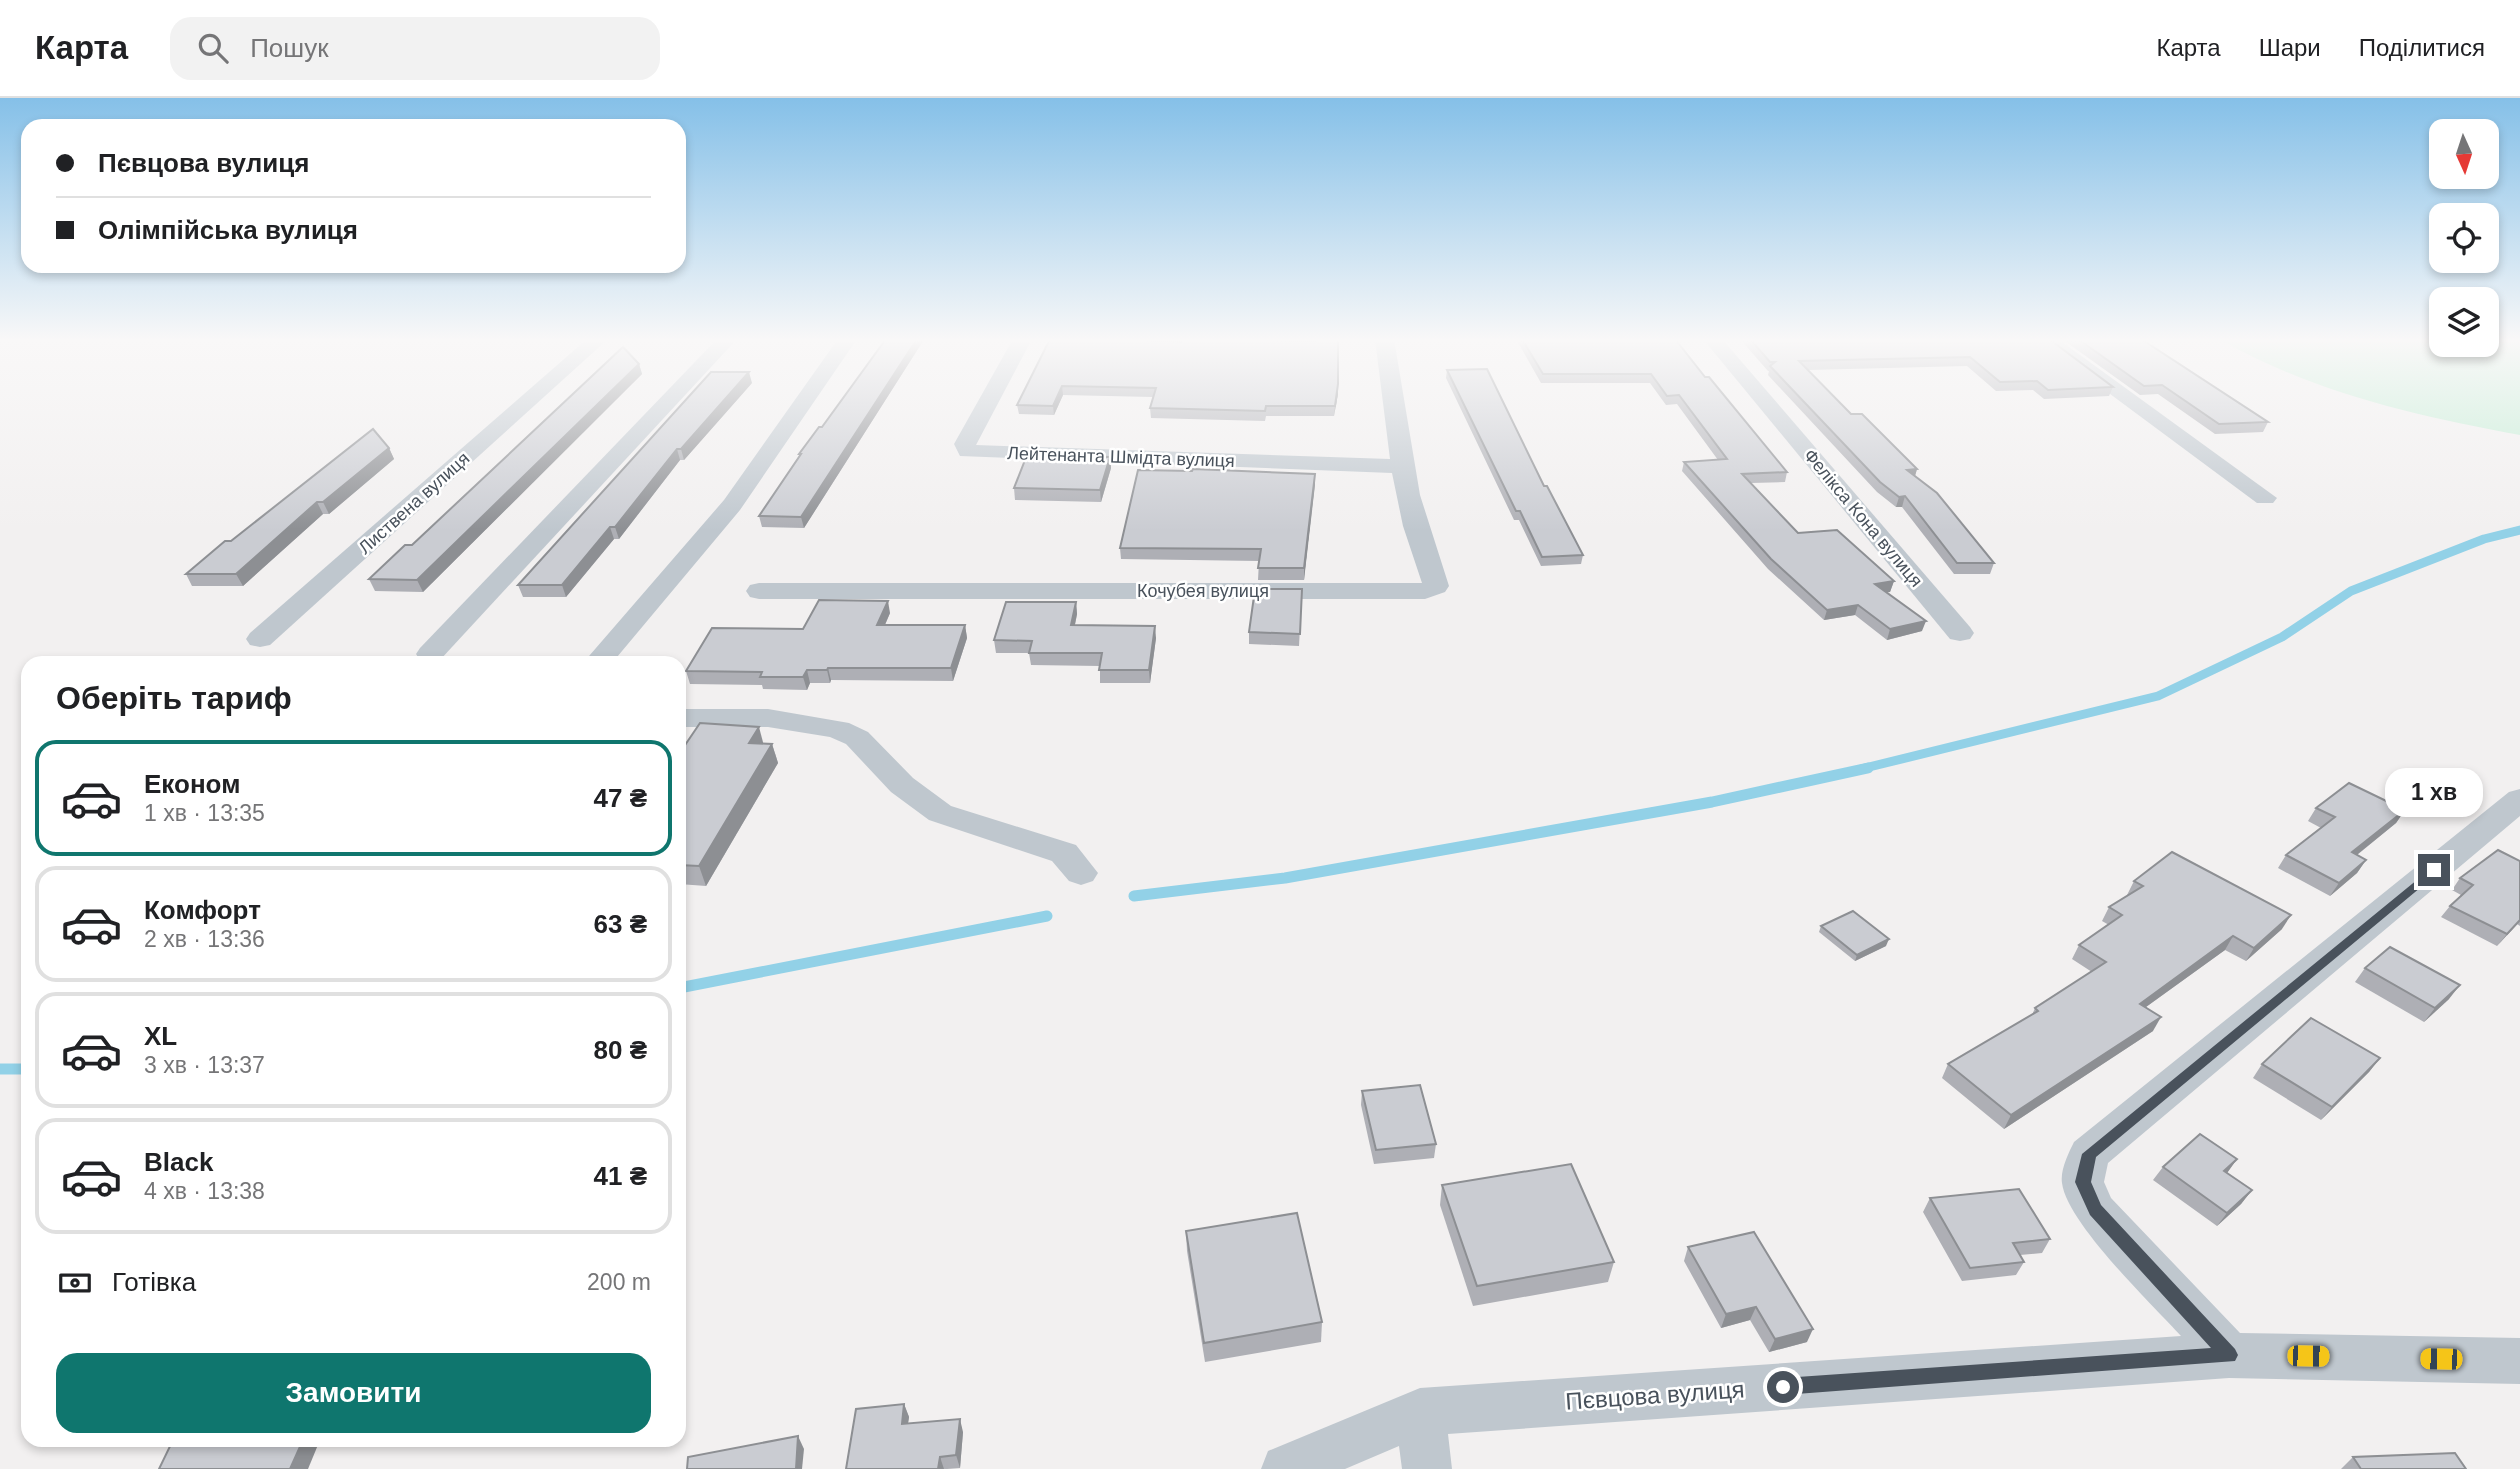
<!DOCTYPE html>
<html lang="uk">
<meta charset="utf-8">
<style>
:root{--surface:#fff;--page:#f2f2f2;--text:#202124;--muted:#757577;--line:#e0e0e0;--accent:#0f766e}
body{margin:0;font-family:Arial,sans-serif;background:var(--page);color:var(--text);height:100vh;display:flex;flex-direction:column;font-size:26px;white-space:nowrap}
*{box-sizing:border-box;margin:0}
p{font-size:23px;color:var(--muted)}
.icon{flex:none;width:38px;height:38px;fill:none;stroke:currentColor;stroke-width:2;stroke-linecap:round;stroke-linejoin:round}
.map{position:relative;flex:1;overflow:hidden}
.drawer{position:absolute;left:21px;top:558px;width:665px;height:791px;display:flex;flex-direction:column;background:var(--surface);border-radius:21px;box-shadow:0 4px 10px #0003}
.drawer>*{flex:none}
.hud{position:absolute;left:21px;top:21px;width:665px;height:154px;border-radius:21px;box-shadow:0 4px 10px #0003;display:grid;align-content:center;height:154px;padding:0 35px;background:var(--surface)}
.needle{width:46px;rotate:177deg}
.tools{position:absolute;left:2429px;top:21px;display:grid;gap:14px}
.tools a{display:grid;place-items:center;width:70px;height:70px;border-radius:14px;background:var(--surface);box-shadow:0 4px 10px #0003;font-size:35px}
.end{position:absolute;width:32px;height:32px;margin:-16px;border:9px solid #49525c;background:#fff;box-shadow:0 0 0 4px #fff}
.from{border-radius:50%}
.bubble{position:absolute;height:49px;border-radius:21px;background:var(--surface);box-shadow:0 4px 10px #0003;font-size:23px;font-weight:600;line-height:49px;text-align:center}
.car{position:absolute;width:21px;height:42px;margin:-21px -10px;border-radius:9px;box-shadow:0 0 5px 2px #0007;background:linear-gradient(#f5c518 24%,#345 0 40%,#f5c518 0 76%,#345 0 86%,#f5c518 0)}
.hud b{display:flex;align-items:center;gap:24px;height:66px;font-size:26px}
.hud b+b{border-top:2px solid var(--line)}
.hud i{width:18px;height:18px;background:var(--text)}
ul{padding:0;list-style:none}
li{display:flex;align-items:center;gap:21px;height:116px;margin:0 14px 10px;padding:0 21px;border:4px solid var(--line);border-radius:21px}
li div{flex:1}
li b{display:block;font-size:26px}
li em{font-style:normal;font-weight:600}
li.current{border-color:var(--accent)}
li>.icon{width:63px;height:63px;stroke-width:1.5}
h2{padding:0 35px;font-size:32px;line-height:84px}
.pay{display:flex;align-items:center;gap:18px;height:77px;padding:0 35px;font-size:26px}
.pay p{margin-inline-start:auto}
.cta{display:flex;gap:14px;margin-top:auto;padding:14px 35px}
.cta a{flex:1;height:80px;border-radius:21px;background:var(--accent);color:#fff;font-size:28px;font-weight:600;line-height:80px;text-align:center}
header{display:flex;align-items:center;gap:42px;box-sizing:border-box;height:98px;padding:0 35px;background:var(--surface);border-bottom:2px solid var(--line)}
header strong{font-size:33px}
nav{display:flex;gap:38px;margin-inline-start:auto;font-size:24px}
.search{width:490px;height:63px;background:var(--page);display:flex;align-items:center;gap:18px;box-sizing:border-box;padding:0 24px;border-radius:21px;color:var(--muted);font-size:26px}
.map>svg:first-child{display:block}
.green{fill:#c2edd4}
.lines{fill:none;stroke-linecap:round;stroke-linejoin:round}
.stream-far1{stroke:#92d1e7;stroke-width:9}
.stream{stroke:#92d1e7;stroke-width:11}
.street{fill:#bfc7ce;fill-rule:evenodd}
.wall{fill:#aeafb5}
.shaded-wall{fill:#8d8f93}
.building{fill:#caccd2;stroke:#8d8f93;stroke-width:2}
.route{fill:#49525c}
.labels{text-anchor:middle;dominant-baseline:central;stroke-width:5;stroke-linejoin:round;paint-order:stroke}
.far-street-label{font-size:18px;fill:#49525c;stroke:#fff}
.near-street-label{font-size:24px;fill:#49525c;stroke:#fff}
</style>
<header>
<strong>Карта</strong>
<div class="search"><svg class="icon" aria-label="search" viewBox="0 0 24 24"><circle cx="10" cy="10" r="6"/><path d="M15 15l6 6"/></svg>Пошук</div>
<nav><a>Карта</a><a>Шари</a><a>Поділитися</a></nav>
</header>
<div class="map">
<svg width="2520" height="1371" viewBox="0 0 2520 1371">
<rect width="100%" height="100%" fill="#f2f0f0"/>
<path class="green" d="M2219 241H2441V247H2487V241H2520V337C2415 318 2312 294 2219 241Z"/>
<g class="lines">
<path class="stream-far1" d="M1861 671 2158 598 2282 539 2351 493 2484 441 2520 432"/>
<g class="stream">
<path d="M1134 798 1285 780 1712 704 1868 670"/>
<path d="M679 890 1047 818"/>
<path d="M0 971H28"/>
</g>
<g class="street">
<path d="M587 241H608L270 547 260 549 250 547 246 541 250 535Z"/>
<path d="M717 241H737L440 562 430 564 420 562 416 556 420 550Z"/>
<path d="M838 241H857L740 412 612 565H583L724 402Z"/>
<path d="M1013 241H1032L976 347 1390 361 1375 241H1394L1420 397 1449 488 1445 494 1425 501H759L750 499 746 493 750 487 759 485H1422L1403 428 1392 375 960 358 954 346Z"/>
<path d="M1703 241H1722L1970 529 1974 535 1970 541 1960 543 1950 541Z"/>
<path d="M2036 241H2058L2277 400 2273 405H2257Z"/>
<path d="M679 611H768L849 625 868 634 913 680 951 708 1076 747 1098 775 1093 783 1081 787 1069 783 1052 763 929 722 891 694 846 646 830 639 768 629H679Z"/>
<path d="M2520 691V718L2108 1065 2104 1084 2111 1100 2240 1235 2520 1240V1286L2229 1280 1448 1336 1452 1371H1402L1399 1348 1345 1371H1261L1268 1353 1420 1290 2181 1238C2151 1205 2067 1125 2062 1085 2060 1072 2069 1054 2074 1044L2509 694Z"/>
</g>
</g>
<g class="wall">
<path d="M1050 241 1181 244 1254 242 1313 243V241H1338V296L1334 318H1266L1265 323 1151 320 1150 310 1153 299 1063 297 1054 317 1019 316 1017 307Z"/>
<path d="M1516 241H1675L1705 279 1787 374 1785 384 1751 385 1798 435 1894 483 1890 494H1886L1922 533 1887 542 1855 517 1824 522 1768 471 1682 373 1684 364 1718 362 1677 306 1666 307 1650 285H1541Z"/>
<path d="M1740 241H2049L2113 289 2109 298 2044 301 2033 292 1996 293 1967 268 1808 272 1851 316 1917 371 1915 378 1994 465 1990 476H1954L1902 409H1896L1877 394 1768 277 1769 273H1768Z"/>
<path d="M2062 241H2141L2268 324 2263 334 2215 336 2158 296 2140 297Z"/>
<path d="M923 243 804 430 762 429 759 418 799 358V356L822 329Z"/>
<path d="M639 266 642 276 423 494 375 493 369 481Z"/>
<path d="M1447 272 1544 388 1583 457 1581 466 1541 468 1519 422H1514L1446 280Z"/>
<path d="M752 285 684 362H680L619 441H614L566 499H523L518 487Z"/>
<path d="M389 350 394 361 329 416H323L243 488H192L186 476 231 443Z"/>
<path d="M1110 359 1111 370 1101 404 1015 402 1014 390Z"/>
<path d="M1315 376 1304 482H1258L1259 463 1121 461 1120 450Z"/>
<path d="M1302 491 1299 548 1249 546V534Z"/>
<path d="M1076 504 1077 516 1075 527 1156 540 1150 585H1100V568L1031 567 1029 555H996L994 542Z"/>
<path d="M890 515 885 527H965L967 540 953 583 831 582 830 585H810L807 592 763 591 762 587 690 586 686 573 803 531Z"/>
<path d="M764 645 772 646 778 665 706 788 679 786V656Z"/>
<path d="M2316 710 2405 712 2396 725 2357 757 2366 762 2357 775 2330 798 2278 770 2286 757 2321 730 2308 723Z"/>
<path d="M2520 763V828L2517 826 2497 848 2441 819 2450 808 2461 797 2452 792 2460 780Z"/>
<path d="M2134 783 2282 831 2246 863 2225 852 2146 909 2153 933 2004 1031 1942 980 1948 966 2032 917 2035 910 2092 874 2072 861 2079 847 2109 827 2102 823 2109 809 2128 797H2127Z"/>
<path d="M1821 828 1886 848 1855 863 1819 834Z"/>
<path d="M2365 870 2449 901 2424 924 2355 884Z"/>
<path d="M2380 960 2369 974 2321 1022 2253 980 2262 966Z"/>
<path d="M1362 993 1436 1046 1434 1060 1374 1066 1361 1007Z"/>
<path d="M2237 1061 2227 1075 2252 1092 2241 1106 2217 1128 2153 1082 2163 1069Z"/>
<path d="M1442 1087 1614 1164 1608 1184 1473 1208 1440 1107Z"/>
<path d="M1930 1100 2050 1141 2042 1155 2020 1157 2024 1164 2016 1177 1962 1183 1923 1114Z"/>
<path d="M1186 1133 1322 1224 1321 1244 1205 1264 1187 1153Z"/>
<path d="M1688 1149 1807 1244 1769 1254 1750 1222 1721 1230 1684 1163Z"/>
<path d="M904 1306 909 1319 908 1325 963 1334 960 1370 947 1371H846Z"/>
<path d="M2353 1359 2466 1371H2341Z"/>
</g>
<g class="shaded-wall">
<path d="M917 241H923V243L804 430 801 419Z"/>
<path d="M639 266 642 276 423 494 417 482Z"/>
<path d="M749 274 752 285 684 362 681 351Z"/>
<path d="M1338 286V296L1334 318 1335 308Z"/>
<path d="M1062 288 1063 297 1054 317 1053 308Z"/>
<path d="M389 350 394 361 329 416 323 404Z"/>
<path d="M677 351 680 362 619 441 615 429Z"/>
<path d="M1110 359 1111 370 1101 404 1100 392Z"/>
<path d="M1917 371 1914 381 1907 372Z"/>
<path d="M1315 376V387L1304 482V470Z"/>
<path d="M1905 398 1902 409H1896L1899 399Z"/>
<path d="M317 404 323 416 243 488 236 476Z"/>
<path d="M610 429 614 441 566 499 562 487Z"/>
<path d="M1894 483 1890 494 1872 496 1875 486Z"/>
<path d="M888 503 890 515 879 540 877 527Z"/>
<path d="M1076 504 1077 516 1072 540 1071 527Z"/>
<path d="M1858 507 1855 517 1824 522 1827 512Z"/>
<path d="M1926 523 1922 533 1887 542 1890 531Z"/>
<path d="M965 527 967 540 953 583 951 570Z"/>
<path d="M1155 528 1156 540 1150 585 1149 572Z"/>
<path d="M828 570 831 582 830 585 827 572Z"/>
<path d="M807 572 810 585 807 592 803 579Z"/>
<path d="M759 629 764 648 749 645Z"/>
<path d="M772 646 778 665 706 788 699 768Z"/>
<path d="M2405 712 2396 725 2343 768 2352 754Z"/>
<path d="M2366 762 2357 775 2330 798 2339 785Z"/>
<path d="M2291 817 2282 831 2246 863 2254 850Z"/>
<path d="M2520 822V823L2497 848 2507 836Z"/>
<path d="M2233 838 2225 852 2132 919 2140 906Z"/>
<path d="M1889 841 1886 848 1855 863 1857 857Z"/>
<path d="M2460 887 2449 901 2424 924 2435 910Z"/>
<path d="M2161 919 2153 933 2004 1031 2011 1017Z"/>
<path d="M2380 960 2369 974 2321 1022 2332 1009Z"/>
<path d="M2237 1061 2227 1075 2224 1073Z"/>
<path d="M2252 1092 2241 1106 2217 1128 2227 1115Z"/>
<path d="M1756 1209 1750 1222 1721 1230 1726 1216Z"/>
<path d="M1813 1231 1807 1244 1769 1254 1775 1241Z"/>
<path d="M904 1306 909 1319 906 1339 902 1326Z"/>
<path d="M960 1321 963 1334 960 1370 956 1357Z"/>
<path d="M798 1338 804 1351 802 1371H796Z"/>
<path d="M303 1342H320L308 1371H290Z"/>
<path d="M940 1359 944 1371H938Z"/>
</g>
<g class="building">
<path d="M886 241H917L801 419 759 418 801 356H799L819 329H822Z"/>
<path d="M1050 241H1118L1181 244V241H1254V242L1316 243V241H1338V286L1335 308H1266L1265 313 1150 310 1156 290 1062 288 1053 308 1017 307Z"/>
<path d="M1522 241H1675L1705 279H1709L1787 374 1742 376 1798 435 1837 432 1894 483 1875 486 1926 523 1890 531 1858 507 1827 512 1771 461 1684 364 1727 361 1679 297 1667 298 1651 276H1543Z"/>
<path d="M1750 241H2049L2113 289 2048 292 2037 283 2000 284 1970 259 1799 263 1851 316H1862L1917 371 1907 372 1937 395 1994 465H1957L1905 398 1899 399 1880 384 1770 268 1775 264H1770Z"/>
<path d="M2078 241H2141L2268 324 2219 326 2162 287 2144 288Z"/>
<path d="M623 249 639 266 417 482 369 481 405 447H412Z"/>
<path d="M1487 271 1544 388H1547L1583 457 1542 459 1520 413H1516L1447 272Z"/>
<path d="M711 274H749L681 351H677L615 429H610L562 487H518Z"/>
<path d="M373 331 389 350 323 404H317L236 476H186L225 443H231Z"/>
<path d="M1027 357 1110 359 1100 392 1014 390Z"/>
<path d="M1193 371 1315 376 1304 470H1258L1261 451 1120 450 1138 372 1192 373Z"/>
<path d="M1255 491H1302L1300 536 1249 534Z"/>
<path d="M819 502 888 503 877 527H965L951 570H828L827 572H807L803 579H760L762 574 686 573 712 530 803 531Z"/>
<path d="M1006 504H1076L1071 527 1155 528 1149 572H1099L1102 555H1029L1032 543 994 542Z"/>
<path d="M700 625 759 629 749 645 772 646 699 768 679 767V656Z"/>
<path d="M2349 685 2405 712 2352 754 2366 762 2339 785 2286 757 2335 719 2316 710Z"/>
<path d="M2498 752 2520 763V822L2507 836 2450 808 2473 787 2460 780Z"/>
<path d="M2172 754 2291 817 2254 850 2233 838 2140 906 2161 919 2011 1017 1948 966 2038 913 2035 910 2106 864 2079 847 2122 817 2109 809 2143 788 2134 783Z"/>
<path d="M1853 813 1889 841 1857 857 1821 828Z"/>
<path d="M2390 849 2460 887 2435 910 2365 870Z"/>
<path d="M2311 920 2380 960 2332 1009 2262 966Z"/>
<path d="M1420 987 1436 1046 1376 1052 1362 993Z"/>
<path d="M2200 1036 2237 1061 2224 1073 2252 1092 2227 1115 2163 1069Z"/>
<path d="M1571 1066 1614 1164 1477 1188 1442 1087Z"/>
<path d="M2019 1091 2050 1141 2013 1145 2024 1164 1970 1170 1930 1100Z"/>
<path d="M1297 1115 1322 1224 1204 1245 1186 1133Z"/>
<path d="M1754 1134 1813 1231 1775 1241 1756 1209 1726 1216 1688 1149Z"/>
<path d="M904 1306 902 1326 960 1321 956 1357 940 1359 938 1371H846L856 1311Z"/>
<path d="M798 1338 796 1371H687L688 1359Z"/>
<path d="M173 1342H303L290 1371H159Z"/>
<path d="M2455 1355 2466 1371H2361L2353 1359Z"/>
</g>
<linearGradient id="sky" x2="0" y2="1"><stop stop-color="#85c0e8"/><stop offset="0.56" stop-color="#f9f8f8"/><stop offset="1" stop-color="#f9f8f8" stop-opacity="0"/></linearGradient>
<rect width="2520" height="433" fill="url(#sky)"/>
<path class="route" d="M2434 768 2438 769V775L2096 1059 2091 1084 2101 1107 2235 1251 2238 1257 2235 1263 1783 1297 1777 1294 1774 1289 1777 1283 1783 1280 2211 1250 2090 1117 2075 1084 2082 1056Z"/>
<g class="labels">
<g class="far-street-label">
<text transform="translate(1121 359) rotate(2)">Лейтенанта Шмідта вулиця</text>
<text transform="translate(414 405) rotate(-42)">Листвена вулиця</text>
<text transform="translate(1863 420) rotate(50)">Фелікса Кона вулиця</text>
<text x="1203" y="493">Кочубея вулиця</text>
</g>
<g class="near-street-label">
<text transform="translate(1655 1297) rotate(-4)">Пєвцова вулиця</text>
</g>
</g>
</svg>
<div class="tools">
<a><svg class="needle" viewBox="-14 -14 28 28"><path d="M0-13l5 13h-10z" fill="#e53935"/><path d="M0 13l5-13h-10z" fill="#757577"/></svg></a>
<a><svg class="icon" aria-label="locate" viewBox="0 0 24 24"><circle cx="12" cy="12" r="6"/><path d="M12 2v4M12 18v4M2 12h4M18 12h4"/></svg></a>
<a><svg class="icon" aria-label="layers" viewBox="0 0 24 24"><path d="M12 4l9 5-9 5-9-5zM3 14l9 5 9-5"/></svg></a>
</div>
<i class="end from" style="left:1783px;top:1289px"></i>
<i class="end" style="left:2434px;top:772px"></i>
<div class="bubble" style="left:2385px;top:670px;width:98px">1 хв</div>
<i class="car" style="left:2308px;top:1258px;rotate:91deg"></i>
<i class="car" style="left:2441px;top:1261px;rotate:271deg"></i>
<div class="hud">
<b><i class="from"></i>Пєвцова вулиця</b>
<b><i></i>Олімпійська вулиця</b>
</div>
<section class="drawer">
<h2>Оберіть тариф</h2>
<ul>
<li class="current"><svg class="icon" aria-label="car" viewBox="0 0 24 24"><path d="M5 17H2v-5l4-1 3-4h7l3 4 3 1v5h-3M9 17h6M6 11h13"/><circle cx="7" cy="17" r="2"/><circle cx="17" cy="17" r="2"/></svg><div><b>Економ</b><p>1 хв · 13:35</p></div><em>47 ₴</em></li>
<li><svg class="icon" aria-label="car" viewBox="0 0 24 24"><path d="M5 17H2v-5l4-1 3-4h7l3 4 3 1v5h-3M9 17h6M6 11h13"/><circle cx="7" cy="17" r="2"/><circle cx="17" cy="17" r="2"/></svg><div><b>Комфорт</b><p>2 хв · 13:36</p></div><em>63 ₴</em></li>
<li><svg class="icon" aria-label="car" viewBox="0 0 24 24"><path d="M5 17H2v-5l4-1 3-4h7l3 4 3 1v5h-3M9 17h6M6 11h13"/><circle cx="7" cy="17" r="2"/><circle cx="17" cy="17" r="2"/></svg><div><b>XL</b><p>3 хв · 13:37</p></div><em>80 ₴</em></li>
<li><svg class="icon" aria-label="car" viewBox="0 0 24 24"><path d="M5 17H2v-5l4-1 3-4h7l3 4 3 1v5h-3M9 17h6M6 11h13"/><circle cx="7" cy="17" r="2"/><circle cx="17" cy="17" r="2"/></svg><div><b>Black</b><p>4 хв · 13:38</p></div><em>41 ₴</em></li>
</ul>
<div class="pay"><svg class="icon" aria-label="cash" viewBox="0 0 24 24"><path d="M3 7h18v10H3z"/><circle cx="12" cy="12" r="2"/></svg>Готівка<p>200 m</p></div>
<div class="cta"><a>Замовити</a></div>
</section>
</div>
